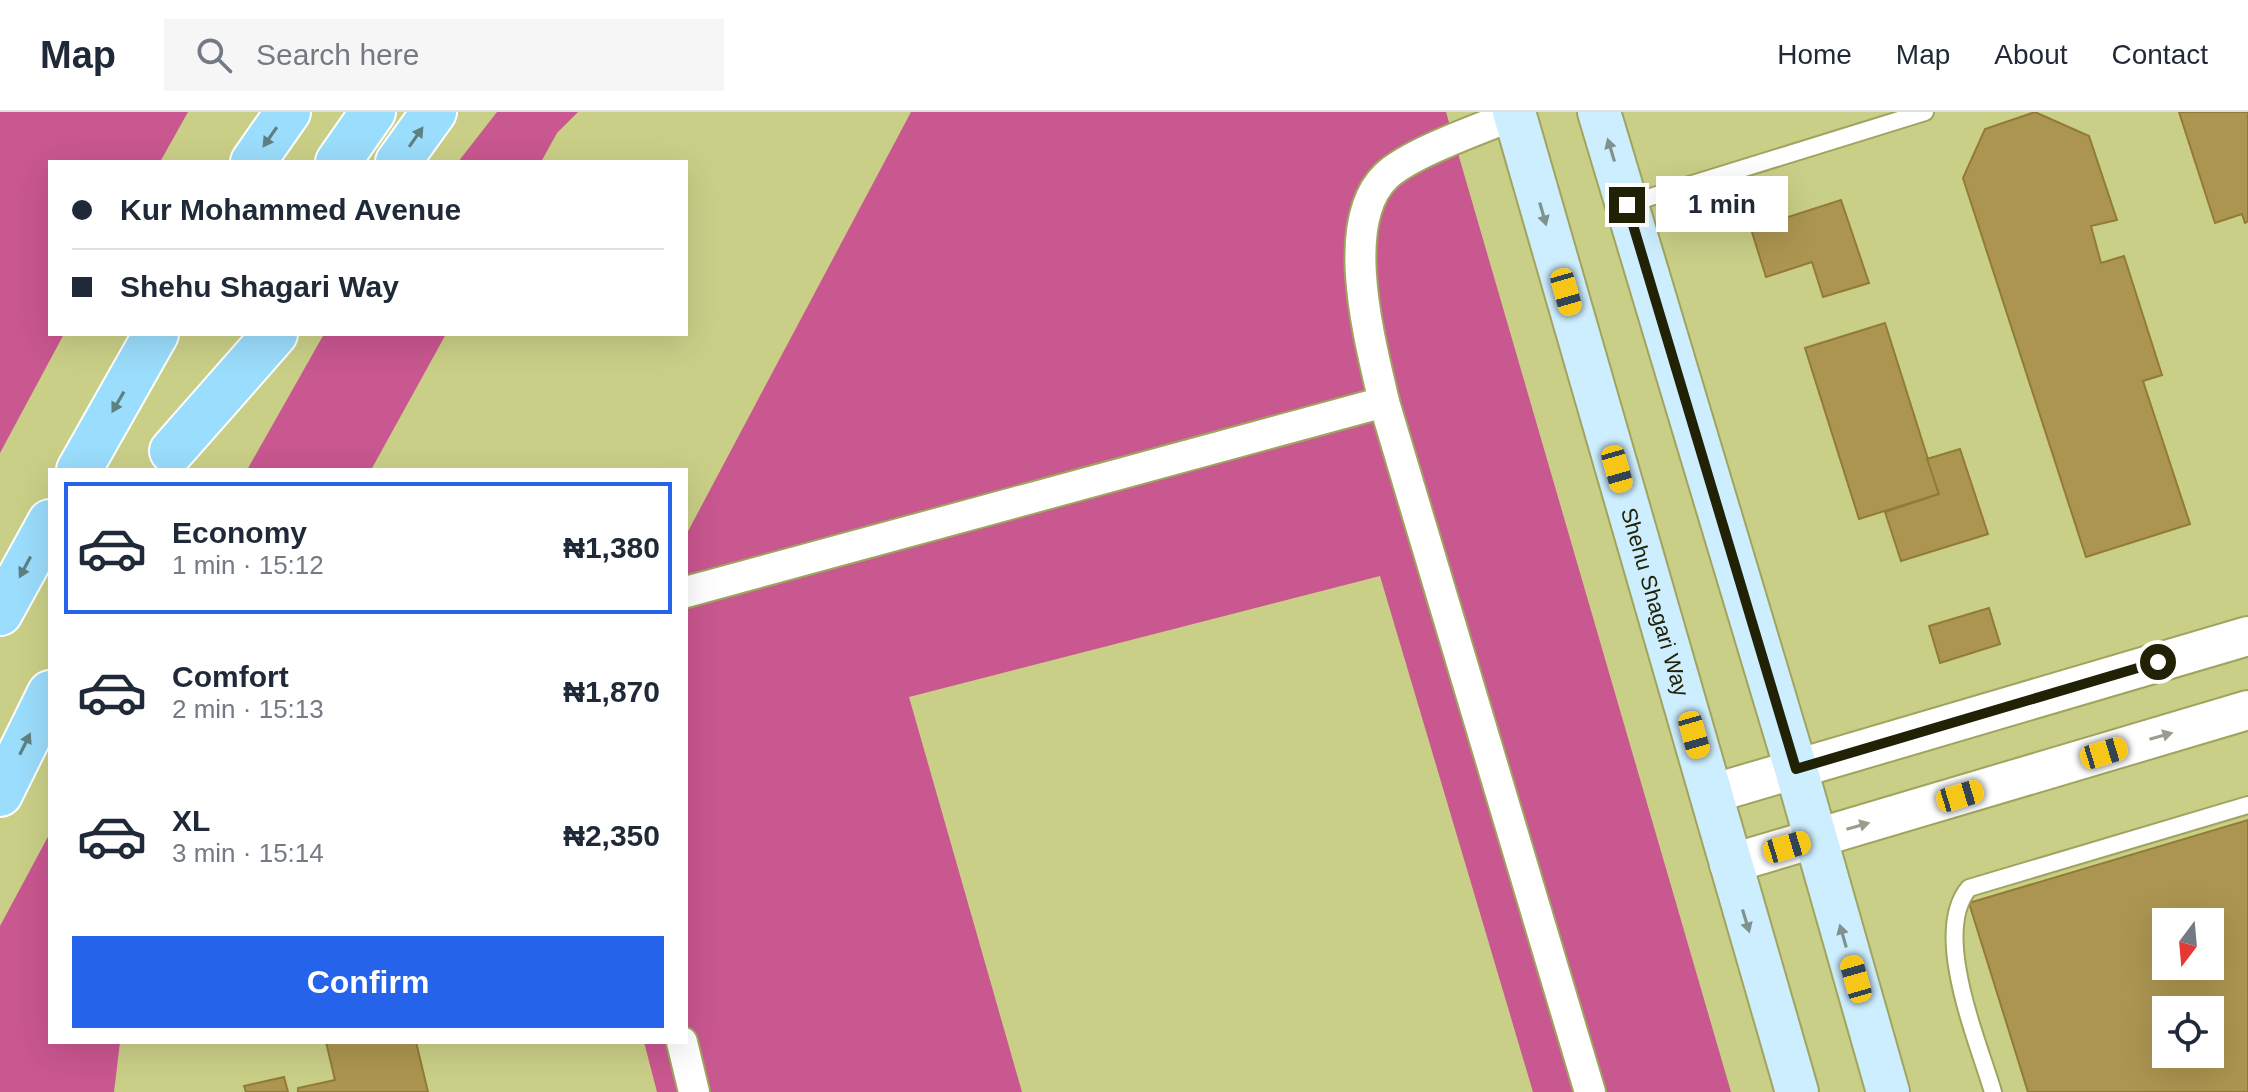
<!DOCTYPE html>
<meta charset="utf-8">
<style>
:root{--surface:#fff;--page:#f6f6f7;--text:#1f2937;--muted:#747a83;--line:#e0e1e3;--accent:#2563eb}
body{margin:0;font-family:Arial,sans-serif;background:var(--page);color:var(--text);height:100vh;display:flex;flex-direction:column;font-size:30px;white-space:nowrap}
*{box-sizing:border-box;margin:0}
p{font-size:26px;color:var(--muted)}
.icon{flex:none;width:44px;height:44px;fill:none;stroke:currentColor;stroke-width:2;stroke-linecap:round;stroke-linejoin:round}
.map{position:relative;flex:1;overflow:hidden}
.side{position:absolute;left:48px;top:356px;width:640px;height:576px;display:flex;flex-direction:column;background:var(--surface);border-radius:0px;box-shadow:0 8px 32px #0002}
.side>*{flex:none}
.top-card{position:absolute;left:48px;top:48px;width:640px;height:176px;border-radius:0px;box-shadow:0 8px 32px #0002;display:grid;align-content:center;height:176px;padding:0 24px;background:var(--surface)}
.needle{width:52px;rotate:196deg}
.fabs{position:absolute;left:2152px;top:796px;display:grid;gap:16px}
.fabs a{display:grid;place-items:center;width:72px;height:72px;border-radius:0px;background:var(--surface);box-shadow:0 8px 32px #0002;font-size:40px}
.end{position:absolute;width:36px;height:36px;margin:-18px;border:10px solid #212205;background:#fff;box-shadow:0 0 0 4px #fff}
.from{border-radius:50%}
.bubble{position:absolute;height:56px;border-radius:0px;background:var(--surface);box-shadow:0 8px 32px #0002;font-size:26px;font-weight:700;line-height:56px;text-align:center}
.car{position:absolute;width:24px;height:48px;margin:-24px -12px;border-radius:10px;box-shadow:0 0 6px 2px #0007;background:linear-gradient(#f5c518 24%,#345 0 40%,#f5c518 0 76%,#345 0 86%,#f5c518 0)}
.top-card b{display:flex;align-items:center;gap:28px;height:76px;font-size:30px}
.top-card b+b{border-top:2px solid var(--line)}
.top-card i{width:20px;height:20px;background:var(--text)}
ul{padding:14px 0 0;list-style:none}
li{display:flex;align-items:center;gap:24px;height:132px;margin:0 16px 12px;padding:0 8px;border:4px solid transparent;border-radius:0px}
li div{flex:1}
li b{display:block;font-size:30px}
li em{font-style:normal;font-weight:700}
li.on{border-color:var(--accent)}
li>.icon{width:72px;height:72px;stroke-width:1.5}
.primary-button{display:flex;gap:16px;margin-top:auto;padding:16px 24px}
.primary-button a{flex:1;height:92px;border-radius:0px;background:var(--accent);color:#fff;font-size:32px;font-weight:700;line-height:92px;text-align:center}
header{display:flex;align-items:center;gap:48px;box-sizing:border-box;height:112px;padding:0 40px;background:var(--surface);border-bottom:2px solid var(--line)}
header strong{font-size:38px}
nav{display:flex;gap:44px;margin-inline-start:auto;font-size:28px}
.search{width:560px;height:72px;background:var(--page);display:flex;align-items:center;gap:20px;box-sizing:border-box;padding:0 28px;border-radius:0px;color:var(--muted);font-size:30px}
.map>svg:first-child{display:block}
.forest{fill:#c95790}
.building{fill:#ac9550;stroke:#917b36;stroke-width:2;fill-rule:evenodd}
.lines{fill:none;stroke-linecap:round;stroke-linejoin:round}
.service-casing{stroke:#a0a45e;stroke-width:20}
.minor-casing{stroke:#a0a45e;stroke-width:34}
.tertiary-casing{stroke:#a0a45e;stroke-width:42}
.secondary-casing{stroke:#a0a45e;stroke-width:46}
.primary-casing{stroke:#fff;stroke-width:48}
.service{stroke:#fff;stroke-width:16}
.minor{stroke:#fff;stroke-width:30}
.tertiary{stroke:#fff;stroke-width:38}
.secondary{stroke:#cdeefe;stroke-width:42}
.primary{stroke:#9bddfc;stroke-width:44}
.oneway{fill:#5e8080}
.oneway2{fill:#80928e}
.oneway3{fill:#9b9c8e}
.route{stroke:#212205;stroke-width:10}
.labels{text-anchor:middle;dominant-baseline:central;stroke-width:8;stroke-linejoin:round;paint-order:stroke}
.street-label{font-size:22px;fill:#212205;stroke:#d7dc94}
</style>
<header>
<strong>Map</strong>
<div class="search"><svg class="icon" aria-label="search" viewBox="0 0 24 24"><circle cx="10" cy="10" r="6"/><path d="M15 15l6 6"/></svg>Search here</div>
<nav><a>Home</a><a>Map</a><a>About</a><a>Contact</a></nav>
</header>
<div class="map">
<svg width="2248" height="980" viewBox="0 0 2248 980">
<rect width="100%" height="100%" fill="#cacf87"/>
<g class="forest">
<path d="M0 0H188L160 50H50V222H64L0 341Z"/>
<path d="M497 0H578L557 21 541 50H458Z"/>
<path d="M911 0H1446L1731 980H1533L1380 464 909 585 1022 980H657L644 930H686V423Z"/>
<path d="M324 222H446L371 358H247Z"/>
<path d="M50 721V930H120L114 980H0V814Z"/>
</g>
<g class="building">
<path d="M2035 0 2089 24 2117 108 2091 114 2101 151 2124 144 2162 263 2143 269 2190 412 2086 445 1963 66 1985 17Z"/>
<path d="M2179 0H2248V109L2245 111 2242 102 2215 111Z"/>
<path d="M1841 88 1869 171 1823 185 1812 150 1766 165 1751 117Z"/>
<path d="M1885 211 1939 382 1859 407 1805 236Z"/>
<path d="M1960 337 1988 422 1901 449 1885 400 1939 382 1927 347Z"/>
<path d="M1989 496 2000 532 1940 551 1929 514Z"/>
<path d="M2248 708V980H2028L1969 791ZM2166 810H2210V854H2166ZM2166 898H2210V942H2166Z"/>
<path d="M326 930H416L428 980H298V976L335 968Z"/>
<path d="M284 965 288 980H246L244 974Z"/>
</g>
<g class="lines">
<g class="service-casing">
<g id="service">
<path d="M1628 92 1925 0"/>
<path d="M1993 980C1978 929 1931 820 1969 776L2248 693"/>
</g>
</g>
<g class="minor-casing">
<g id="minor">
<path d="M1514 3C1482 16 1410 41 1386 64 1337 111 1371 232 1384 290L1590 980"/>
<path d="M686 480 1384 290"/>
<path d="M682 930 694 980"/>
</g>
</g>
<g class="tertiary-casing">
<g id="tertiary">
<path d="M1711 682 2248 524"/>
<path d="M1729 752 2248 598"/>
</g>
</g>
<g class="secondary-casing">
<g id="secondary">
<path id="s1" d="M1514 0 1797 980"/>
<path d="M1599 0 1796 657 1888 980"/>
</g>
</g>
<g class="primary-casing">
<g id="primary">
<path d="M253 50 288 0"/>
<path d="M338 50 373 0"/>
<path d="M398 50 434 0"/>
<path d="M172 339 275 222"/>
<path d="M79 358 156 222"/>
<path d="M0 501 50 410"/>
<path d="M0 682 50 581"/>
</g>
</g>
<use href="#service" class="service"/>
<use href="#minor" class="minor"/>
<use href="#tertiary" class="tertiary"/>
<use href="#secondary" class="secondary"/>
<use href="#primary" class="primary"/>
</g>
<defs><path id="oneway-solid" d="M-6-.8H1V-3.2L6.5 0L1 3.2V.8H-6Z" transform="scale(2)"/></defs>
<g class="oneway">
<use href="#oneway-solid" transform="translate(270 25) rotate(125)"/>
<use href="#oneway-solid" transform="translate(416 25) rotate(-55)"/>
<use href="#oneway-solid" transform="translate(118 290) rotate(120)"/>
<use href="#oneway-solid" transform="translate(25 455) rotate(118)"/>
<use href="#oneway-solid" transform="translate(25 632) rotate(-64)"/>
</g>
<g class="oneway2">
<use href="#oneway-solid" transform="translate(1611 38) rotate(-107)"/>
<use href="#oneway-solid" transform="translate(1543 102) rotate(74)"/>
<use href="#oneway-solid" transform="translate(1746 809) rotate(73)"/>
<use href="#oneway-solid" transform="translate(1843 824) rotate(-106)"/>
</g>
<g class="oneway3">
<use href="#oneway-solid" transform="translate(2161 624) rotate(-16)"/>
<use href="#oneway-solid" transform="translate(1858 714) rotate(-16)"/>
</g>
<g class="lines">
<path class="route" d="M1627 93 1796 657 2158 550"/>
</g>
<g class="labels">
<g class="street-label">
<text stroke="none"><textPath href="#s1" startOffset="510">Shehu Shagari Way</textPath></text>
</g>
</g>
</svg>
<div class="fabs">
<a><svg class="needle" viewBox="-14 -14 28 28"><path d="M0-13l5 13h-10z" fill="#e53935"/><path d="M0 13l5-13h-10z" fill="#747a83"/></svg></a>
<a><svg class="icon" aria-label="locate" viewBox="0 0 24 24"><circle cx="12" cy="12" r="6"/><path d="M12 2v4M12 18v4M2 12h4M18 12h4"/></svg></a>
</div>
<i class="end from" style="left:2158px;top:550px"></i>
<i class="end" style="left:1627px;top:93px"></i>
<div class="bubble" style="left:1656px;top:64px;width:132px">1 min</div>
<i class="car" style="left:1566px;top:180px;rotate:164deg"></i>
<i class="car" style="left:1617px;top:357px;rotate:164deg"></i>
<i class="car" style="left:1694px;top:623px;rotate:164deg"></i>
<i class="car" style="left:2104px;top:641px;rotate:73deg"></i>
<i class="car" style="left:1960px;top:684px;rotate:73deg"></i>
<i class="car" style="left:1787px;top:735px;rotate:73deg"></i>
<i class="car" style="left:1856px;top:867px;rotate:344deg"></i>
<div class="top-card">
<b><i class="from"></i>Kur Mohammed Avenue</b>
<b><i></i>Shehu Shagari Way</b>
</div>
<section class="side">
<ul>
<li class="on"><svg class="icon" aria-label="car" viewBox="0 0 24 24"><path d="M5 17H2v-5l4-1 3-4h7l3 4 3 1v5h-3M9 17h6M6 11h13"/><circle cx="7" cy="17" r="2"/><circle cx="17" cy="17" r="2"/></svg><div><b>Economy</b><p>1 min · 15:12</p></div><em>₦1,380</em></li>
<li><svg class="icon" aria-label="car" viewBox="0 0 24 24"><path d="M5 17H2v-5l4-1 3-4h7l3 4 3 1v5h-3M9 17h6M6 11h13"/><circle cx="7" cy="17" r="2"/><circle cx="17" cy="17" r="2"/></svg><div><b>Comfort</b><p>2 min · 15:13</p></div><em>₦1,870</em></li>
<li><svg class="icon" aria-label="car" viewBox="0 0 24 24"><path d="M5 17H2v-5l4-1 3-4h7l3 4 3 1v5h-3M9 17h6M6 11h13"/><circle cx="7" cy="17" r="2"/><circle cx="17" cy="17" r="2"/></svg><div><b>XL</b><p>3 min · 15:14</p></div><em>₦2,350</em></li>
</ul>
<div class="primary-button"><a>Confirm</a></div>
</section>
</div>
